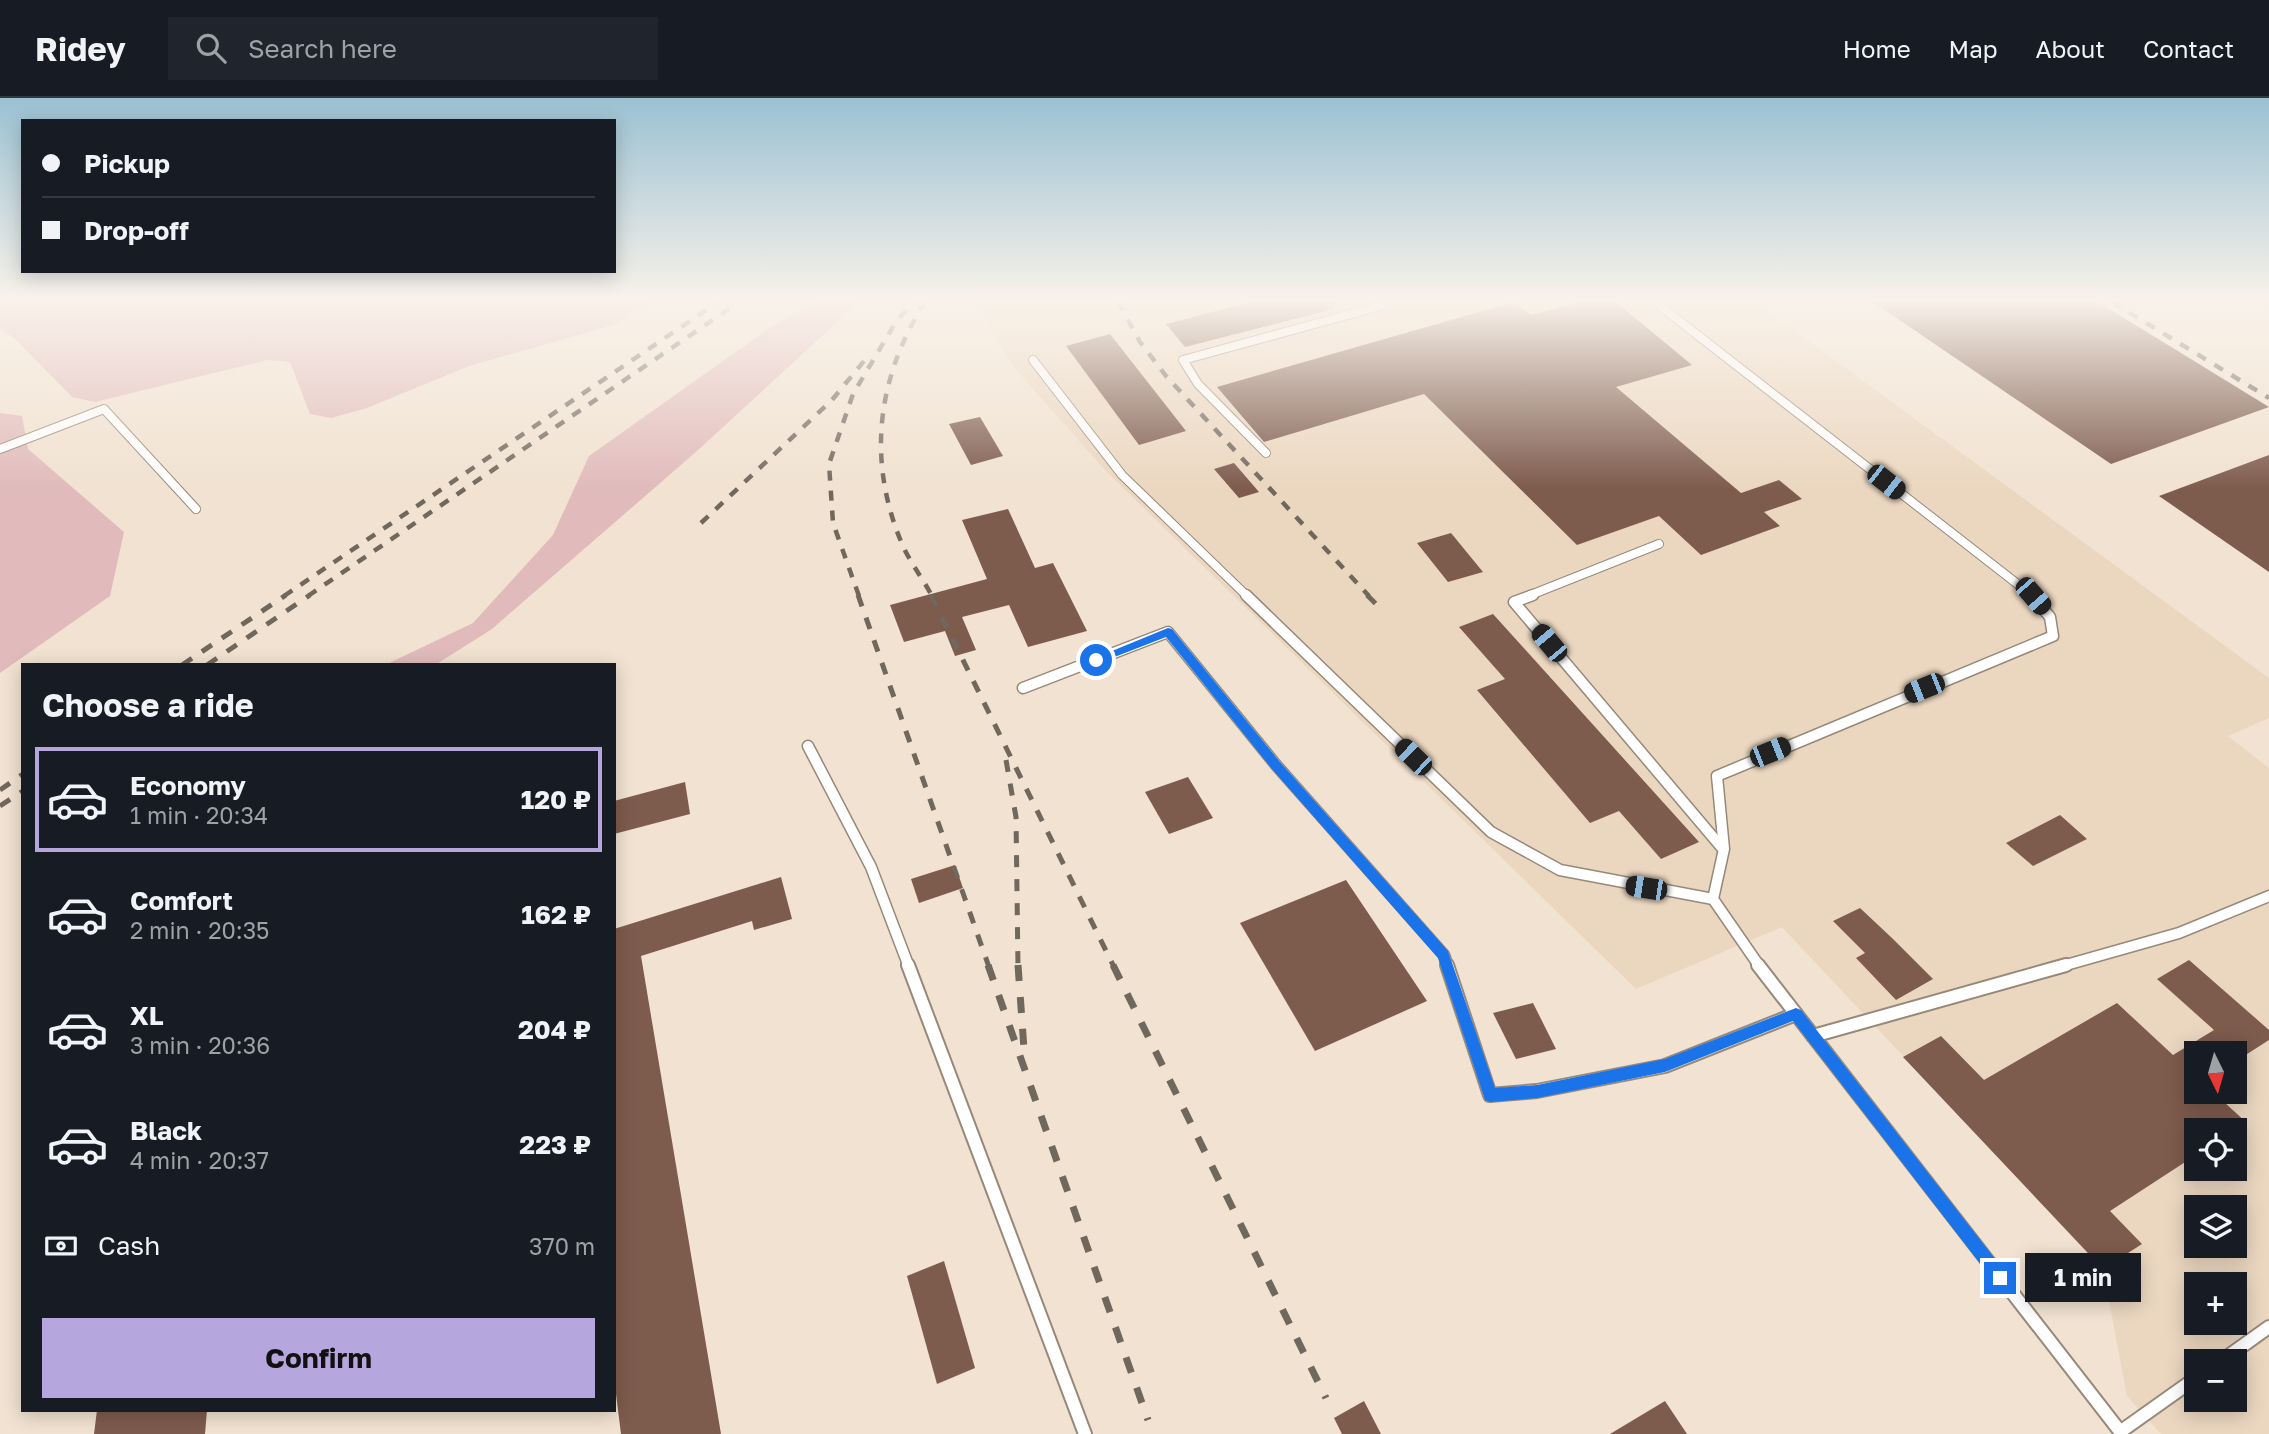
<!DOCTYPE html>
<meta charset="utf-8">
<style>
:root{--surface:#171b24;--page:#20242c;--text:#f1f3f6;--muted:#9ea1a6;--line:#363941;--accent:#b5a6de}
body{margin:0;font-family:"Golos Text",sans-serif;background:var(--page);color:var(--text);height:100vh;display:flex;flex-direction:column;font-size:26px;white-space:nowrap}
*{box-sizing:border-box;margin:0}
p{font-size:23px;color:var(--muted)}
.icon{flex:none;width:38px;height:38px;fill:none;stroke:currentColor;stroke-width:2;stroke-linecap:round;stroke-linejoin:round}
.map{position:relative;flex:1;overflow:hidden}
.side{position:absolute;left:21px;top:565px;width:595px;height:749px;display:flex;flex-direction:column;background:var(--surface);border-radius:0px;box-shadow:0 4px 18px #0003}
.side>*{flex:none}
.hud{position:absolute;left:21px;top:21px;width:595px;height:154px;border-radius:0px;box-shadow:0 4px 18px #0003;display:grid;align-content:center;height:154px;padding:0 21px;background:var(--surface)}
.needle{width:46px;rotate:175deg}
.controls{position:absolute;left:2184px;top:943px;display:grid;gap:14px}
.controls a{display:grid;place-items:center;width:63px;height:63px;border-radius:0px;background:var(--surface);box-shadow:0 4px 18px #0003;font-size:35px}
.end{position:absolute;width:32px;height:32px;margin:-16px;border:9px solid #1a73e8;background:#fff;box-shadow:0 0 0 4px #fff}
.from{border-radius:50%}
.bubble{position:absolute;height:49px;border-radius:0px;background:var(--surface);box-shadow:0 4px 18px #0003;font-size:23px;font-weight:700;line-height:49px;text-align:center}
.car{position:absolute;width:21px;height:42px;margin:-21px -10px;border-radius:9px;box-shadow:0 0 5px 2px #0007;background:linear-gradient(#222 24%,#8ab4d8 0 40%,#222 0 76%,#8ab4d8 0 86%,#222 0)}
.hud b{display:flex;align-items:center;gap:24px;height:66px;font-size:26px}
.hud b+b{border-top:2px solid var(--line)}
.hud i{width:18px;height:18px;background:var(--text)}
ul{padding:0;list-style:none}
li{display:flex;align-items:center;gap:21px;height:105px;margin:0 14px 10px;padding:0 7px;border:4px solid transparent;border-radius:0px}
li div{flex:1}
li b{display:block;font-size:26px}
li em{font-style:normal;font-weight:700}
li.current{border-color:var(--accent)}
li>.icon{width:63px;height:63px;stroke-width:1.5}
h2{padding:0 21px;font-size:32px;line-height:84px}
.pay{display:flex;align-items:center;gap:18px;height:77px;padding:0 21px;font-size:26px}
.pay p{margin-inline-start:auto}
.action{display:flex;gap:14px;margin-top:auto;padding:14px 21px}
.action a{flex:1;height:80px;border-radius:0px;background:var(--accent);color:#111;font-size:28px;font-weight:700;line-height:80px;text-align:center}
header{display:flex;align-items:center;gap:42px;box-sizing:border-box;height:98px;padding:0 35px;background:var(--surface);border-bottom:2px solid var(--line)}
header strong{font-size:33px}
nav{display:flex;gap:38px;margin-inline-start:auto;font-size:24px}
.search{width:490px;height:63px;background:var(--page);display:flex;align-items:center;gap:18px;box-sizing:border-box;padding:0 24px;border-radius:0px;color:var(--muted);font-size:26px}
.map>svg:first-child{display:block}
.built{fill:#ebd7c0;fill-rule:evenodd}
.green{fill:#e1bbbc}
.building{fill:#7d5b4d}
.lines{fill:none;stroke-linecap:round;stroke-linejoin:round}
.service-far2-casing{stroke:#97897a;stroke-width:10}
.service-far1-casing{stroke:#97897a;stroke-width:13}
.service-casing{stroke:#97897a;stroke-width:16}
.service-far2{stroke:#fff;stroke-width:8}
.service-far1{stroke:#fff;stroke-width:10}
.service{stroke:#fff;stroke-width:12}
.rail-far2{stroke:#70675d;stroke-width:4.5;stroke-dasharray:10 10;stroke-linecap:butt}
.rail-far1{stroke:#70675d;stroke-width:5;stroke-dasharray:12 12;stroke-linecap:butt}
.rail{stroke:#70675d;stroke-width:7;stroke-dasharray:16 16;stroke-linecap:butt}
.route{fill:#1a73e8}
</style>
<header>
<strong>Ridey</strong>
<div class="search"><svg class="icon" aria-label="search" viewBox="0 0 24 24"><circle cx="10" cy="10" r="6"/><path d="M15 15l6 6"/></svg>Search here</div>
<nav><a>Home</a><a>Map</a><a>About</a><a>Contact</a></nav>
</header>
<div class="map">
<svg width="2269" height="1336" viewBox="0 0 2269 1336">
<rect width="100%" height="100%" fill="#f1e2d1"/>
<path class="built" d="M982 204H1755L2269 580V620L2228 638 2269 670V1336H2161L2127 1298 2103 1171 1782 829 1636 891 1104 371 1012 267 976 207ZM2196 956H2235V994H2196ZM2196 1032H2235V1071H2196ZM2196 1110H2235V1148H2196ZM2196 1186H2235V1225H2196ZM2196 1264H2235V1302H2196Z"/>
<g class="green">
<path d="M0 204H649L617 226 469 268 367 310 331 320 310 316 290 264 267 262 95 304 72 299 14 240 0 231Z"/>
<path d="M817 204H859L697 353 492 531 435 567H385L473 525 553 437 589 358 771 229Z"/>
<path d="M0 315 22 318 28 351 124 434 110 498 0 575Z"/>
</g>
<g class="building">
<path d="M1251 204H1334V211L1185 249 1166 226Z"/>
<path d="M1514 204 1531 217 1580 204H1616L1692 267 1616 289 1741 395 1779 382 1802 401 1764 414 1780 428 1701 457 1659 418 1577 447 1424 296 1264 344 1217 289Z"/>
<path d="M1873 204H2098L2269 309 2111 366Z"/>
<path d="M1110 236 1186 333 1139 347 1066 248Z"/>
<path d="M980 319 1003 358 971 367 949 326Z"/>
<path d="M2269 357V474L2159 398Z"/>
<path d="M1234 365 1259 394 1239 400 1214 371Z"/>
<path d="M1008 411 1035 470 1053 465 1087 533 1028 549 1009 507 962 519 976 552 955 558 945 533 904 544 890 507 987 481 962 422Z"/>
<path d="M1451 435 1483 474 1448 484 1417 445Z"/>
<path d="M1493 516 1699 744 1661 761 1619 713 1590 725 1477 592 1505 581 1459 529Z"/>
<path d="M1188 679 1213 720 1169 736 1145 694Z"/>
<path d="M685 684 690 716 614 736V703Z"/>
<path d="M2060 717 2087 741 2033 768 2006 745Z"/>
<path d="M955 767 963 790 919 805 911 781Z"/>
<path d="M781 779 792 821 754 832 752 823 641 858 721 1336H621L614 1280V831Z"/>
<path d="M1346 782 1427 903 1315 953 1240 825Z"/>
<path d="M1860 810 1893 841 1933 881 1896 902 1856 860 1865 855 1833 823Z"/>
<path d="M2189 862 2269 932V942L2244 958 2239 954 2196 956V994H2213L2247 1025 2235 1032H2196V1057L2110 1113 2142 1146 2103 1171 1903 959 1941 938 1984 982 2117 905 2173 957 2214 932 2157 881Z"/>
<path d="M1533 905 1556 951 1516 961 1493 915Z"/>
<path d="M944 1163 975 1270 937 1286 907 1178Z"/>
<path d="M1364 1303 1381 1336H1342L1334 1320Z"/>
<path d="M1665 1303 1687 1336H1610Z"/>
<path d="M97 1312H207L205 1336H94Z"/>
</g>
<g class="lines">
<g class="service-far2-casing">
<g id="service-far2">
<path d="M1655 204 2033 498"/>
<path d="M1033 262 1122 377 1247 498"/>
<path d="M0 351 104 311 196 411"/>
<path d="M1266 355 1198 286 1183 262 1395 204"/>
<path d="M1528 498 1659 446"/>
</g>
</g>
<g class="service-far1-casing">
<g id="service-far1">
<path d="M1246 497 1491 734 1560 772 1713 801"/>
<path d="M1533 497 1514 504 1723 751"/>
<path d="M1023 590 1168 534 1276 667 1444 857 1448 869"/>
<path d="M808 648 871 769 909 869"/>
<path d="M1760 869 1713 801 1724 751 1717 678 2053 538 2050 519 2031 497"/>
<path d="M2059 869 2179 835 2269 798"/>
</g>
</g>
<g class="service-casing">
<g id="service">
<path d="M908 867 1085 1336"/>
<path d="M1447 867 1490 997 1537 993 1665 968 1796 916"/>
<path d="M1758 867 2122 1336"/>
<path d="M1813 938 2066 867"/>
<path d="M2220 1264 2269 1229"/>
<path d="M2120 1334 2196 1280"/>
</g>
</g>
<use href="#service-far2" class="service-far2"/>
<use href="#service-far1" class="service-far1"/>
<use href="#service" class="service"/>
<g class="rail-far2">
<path d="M925 204C878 278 867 359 900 441 908 462 922 479 932 498"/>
<path d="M1118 204 1140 244 1166 278 1369 498"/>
<path d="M2112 204 2269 300"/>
<path d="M701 425 832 302 864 263"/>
<path d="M284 498 718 204"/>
<path d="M308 498 739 204"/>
<path d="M859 498 833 425 829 366 853 296 897 222 915 204"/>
</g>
<g class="rail-far1">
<path d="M858 497 989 869"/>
<path d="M931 497 1114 869"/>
<path d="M1367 497 1376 506"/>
<path d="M182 567 286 497"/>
<path d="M207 567 310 497"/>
<path d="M1006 662 1016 719 1018 869"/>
<path d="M0 692 23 676"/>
<path d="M0 708 23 693"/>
</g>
<g class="rail">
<path d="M988 867 1148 1322"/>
<path d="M1018 867 1024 951"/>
<path d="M1113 867 1326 1300"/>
</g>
</g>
<linearGradient id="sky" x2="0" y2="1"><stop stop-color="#9ac1d2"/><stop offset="0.52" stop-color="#f9f2ea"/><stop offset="1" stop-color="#f9f2ea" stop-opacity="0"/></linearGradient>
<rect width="2269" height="391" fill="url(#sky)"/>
<path class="route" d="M1168 530 1172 531 1280 664 1448 853 1495 990 1537 987 1665 961 1796 910 1801 912 2006 1175 2008 1180 2006 1185 2000 1187 1995 1185 1793 923 1665 974 1537 1000 1490 1004 1485 1002 1438 860 1272 671 1166 539 1099 565H1092L1090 562Z"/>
</svg>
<div class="controls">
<a><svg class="needle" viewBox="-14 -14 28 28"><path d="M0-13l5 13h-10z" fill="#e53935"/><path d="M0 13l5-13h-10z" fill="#9ea1a6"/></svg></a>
<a><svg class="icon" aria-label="locate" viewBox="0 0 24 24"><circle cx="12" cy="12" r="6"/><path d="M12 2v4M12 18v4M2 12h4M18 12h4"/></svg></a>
<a><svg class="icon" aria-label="layers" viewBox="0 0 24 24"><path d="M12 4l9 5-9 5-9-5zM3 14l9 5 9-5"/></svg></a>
<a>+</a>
<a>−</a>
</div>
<i class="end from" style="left:1096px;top:562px"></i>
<i class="end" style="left:2000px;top:1180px"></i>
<div class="bubble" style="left:2025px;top:1155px;width:116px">1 min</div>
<i class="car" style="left:1886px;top:384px;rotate:128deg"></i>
<i class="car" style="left:2033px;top:498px;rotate:139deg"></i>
<i class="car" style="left:1549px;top:545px;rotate:320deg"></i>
<i class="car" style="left:1924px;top:590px;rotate:248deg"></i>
<i class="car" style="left:1770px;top:654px;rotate:68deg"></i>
<i class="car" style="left:1413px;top:659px;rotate:314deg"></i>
<i class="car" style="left:1646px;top:790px;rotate:279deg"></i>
<div class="hud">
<b><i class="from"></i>Pickup</b>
<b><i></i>Drop-off</b>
</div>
<section class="side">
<h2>Choose a ride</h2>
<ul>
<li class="current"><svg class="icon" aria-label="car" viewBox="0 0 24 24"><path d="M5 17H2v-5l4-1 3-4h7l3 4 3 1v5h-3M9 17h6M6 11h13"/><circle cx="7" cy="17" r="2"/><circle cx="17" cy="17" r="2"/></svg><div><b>Economy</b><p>1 min · 20:34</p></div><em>120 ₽</em></li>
<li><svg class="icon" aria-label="car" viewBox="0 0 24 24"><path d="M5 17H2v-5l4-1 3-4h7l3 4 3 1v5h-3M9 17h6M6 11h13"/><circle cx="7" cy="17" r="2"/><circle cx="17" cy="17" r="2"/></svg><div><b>Comfort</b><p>2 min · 20:35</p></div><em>162 ₽</em></li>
<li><svg class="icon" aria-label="car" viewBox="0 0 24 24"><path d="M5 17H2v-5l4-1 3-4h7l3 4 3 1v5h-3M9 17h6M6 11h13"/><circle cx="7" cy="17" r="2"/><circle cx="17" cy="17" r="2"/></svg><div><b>XL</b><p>3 min · 20:36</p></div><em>204 ₽</em></li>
<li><svg class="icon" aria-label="car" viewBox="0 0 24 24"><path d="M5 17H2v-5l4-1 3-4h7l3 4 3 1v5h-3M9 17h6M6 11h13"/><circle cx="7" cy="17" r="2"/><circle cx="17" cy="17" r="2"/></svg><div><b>Black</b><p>4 min · 20:37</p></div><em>223 ₽</em></li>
</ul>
<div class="pay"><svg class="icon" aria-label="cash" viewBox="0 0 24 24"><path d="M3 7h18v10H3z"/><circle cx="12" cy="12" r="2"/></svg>Cash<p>370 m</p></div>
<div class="action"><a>Confirm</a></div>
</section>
</div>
